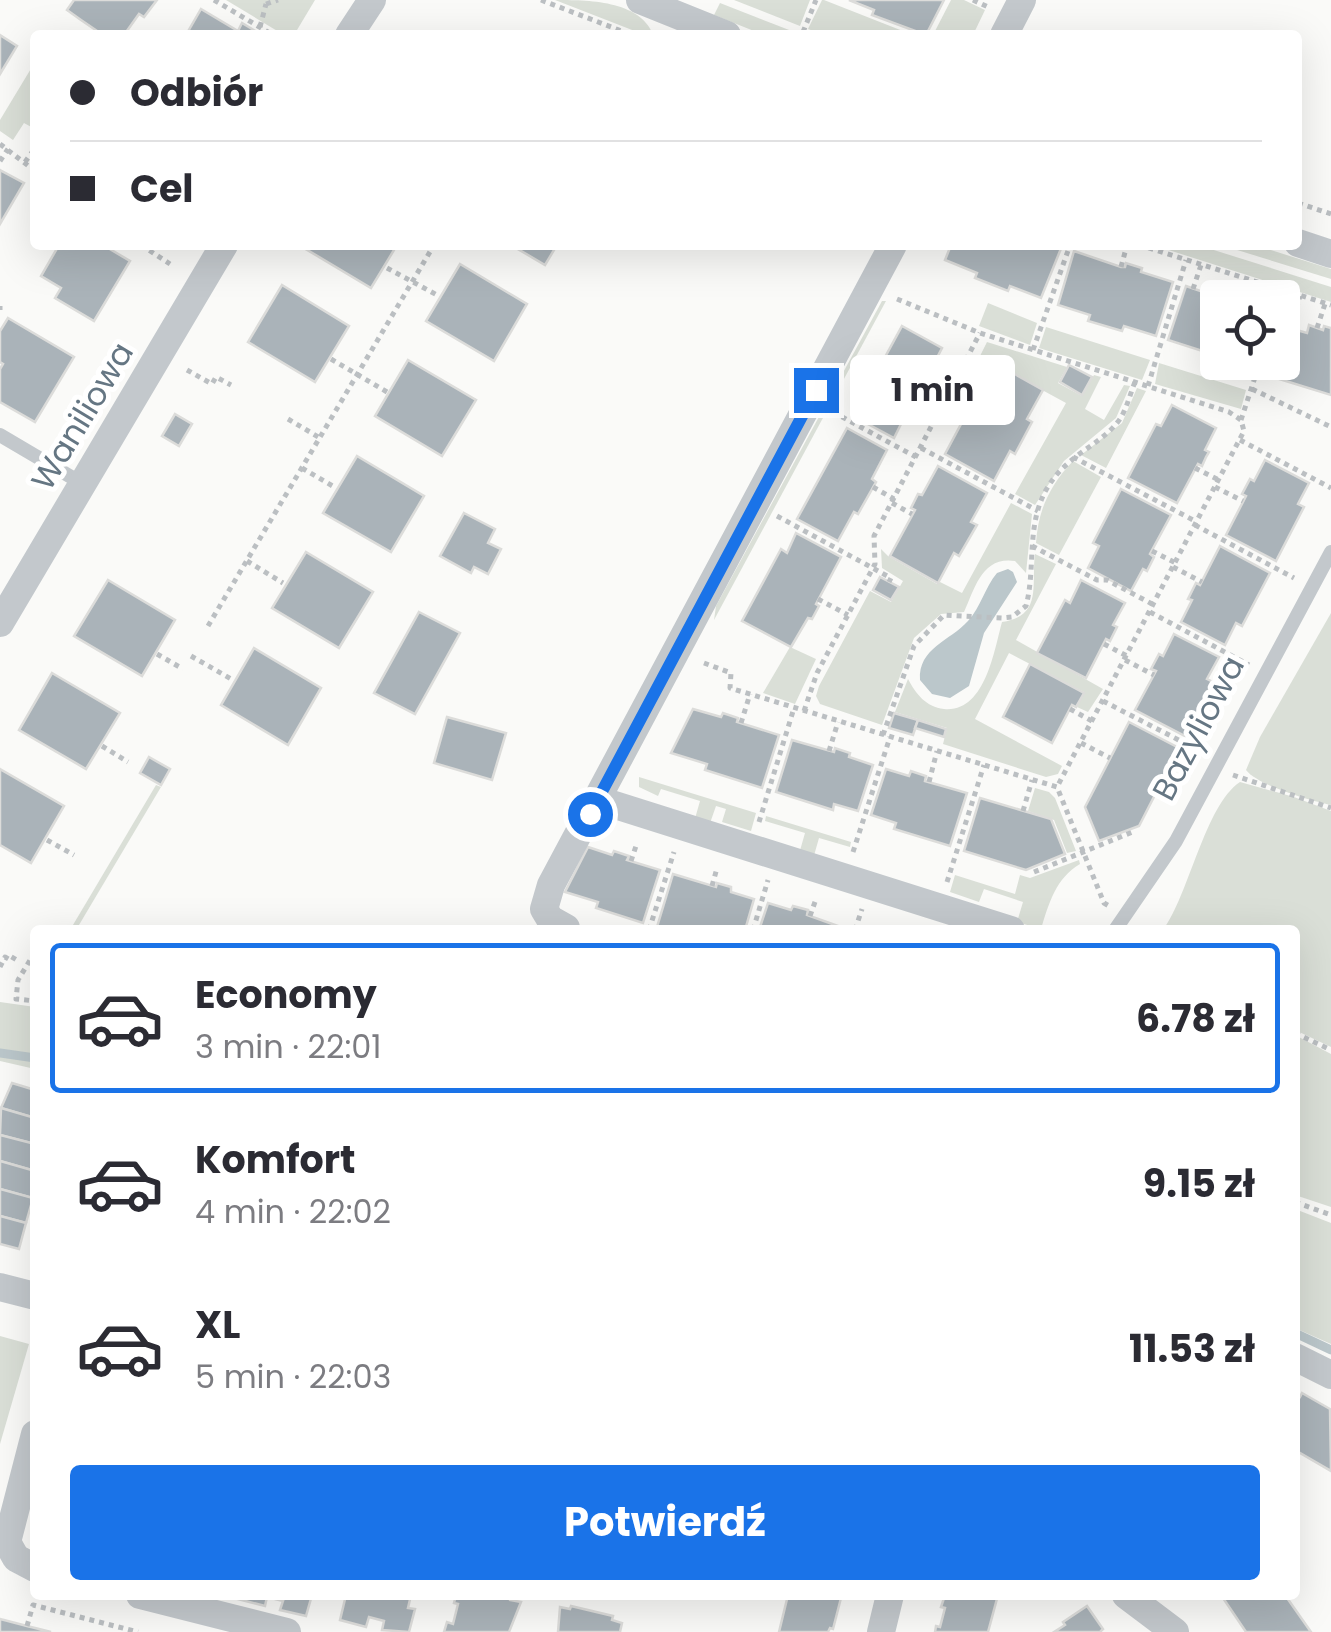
<!DOCTYPE html>
<html lang="pl">
<meta charset="utf-8">
<style>
:root{--surface:#fff;--page:#f2f2f3;--text:#2b2b33;--muted:#7c7c81;--line:#e1e1e2;--accent:#1a73e8}
body{margin:0;font-family:Poppins,sans-serif;background:var(--page);color:var(--text);height:100vh;display:flex;flex-direction:column;font-size:38px;white-space:nowrap}
*{box-sizing:border-box;margin:0}
p{font-size:32px;color:var(--muted)}
.icon{flex:none;width:55px;height:55px;fill:none;stroke:currentColor;stroke-width:2;stroke-linecap:round;stroke-linejoin:round}
.map{position:relative;flex:1;overflow:hidden}
.side{position:absolute;left:30px;top:925px;width:1270px;height:675px;display:flex;flex-direction:column;background:var(--surface);border-radius:10px;box-shadow:0 10px 40px #0002}
.side>*{flex:none}
.top-card{position:absolute;left:30px;top:30px;width:1272px;height:220px;border-radius:10px;box-shadow:0 10px 40px #0002;display:grid;align-content:center;height:220px;padding:0 40px;background:var(--surface)}
.tools{position:absolute;left:1200px;top:280px;display:grid;gap:20px}
.tools a{display:grid;place-items:center;width:100px;height:100px;border-radius:10px;background:var(--surface);box-shadow:0 10px 40px #0002;font-size:50px}
.end{position:absolute;width:45px;height:45px;margin:-22px;border:12px solid #1a73e8;background:#fff;box-shadow:0 0 0 5px #fff}
.from{border-radius:50%}
.bubble{position:absolute;height:70px;border-radius:10px;background:var(--surface);box-shadow:0 10px 40px #0002;font-size:32px;font-weight:700;line-height:70px;text-align:center}
.top-card b{display:flex;align-items:center;gap:35px;height:95px;font-size:38px}
.top-card b+b{border-top:2px solid var(--line)}
.top-card i{width:25px;height:25px;background:var(--text)}
ul{padding:18px 0 0;list-style:none}
li{display:flex;align-items:center;gap:30px;height:150px;margin:0 20px 15px;padding:0 20px;border:5px solid transparent;border-radius:10px}
li div{flex:1}
li b{display:block;font-size:38px}
li em{font-style:normal;font-weight:700}
li.current{border-color:var(--accent)}
li>.icon{width:90px;height:90px;stroke-width:1.5}
.action{display:flex;gap:20px;margin-top:auto;padding:20px 40px}
.action a{flex:1;height:115px;border-radius:10px;background:var(--accent);color:#fff;font-size:40px;font-weight:700;line-height:115px;text-align:center}
.map>svg:first-child{display:block}
.green{fill:#dadfd7}
.water{fill:#bbc7cb}
.lines{fill:none;stroke-linecap:round;stroke-linejoin:round}
.stream{stroke:#bbc7cb;stroke-width:9}
.building{fill:#aab3b9;stroke:#dcdcda;stroke-width:2.5}
.path{stroke:#bbbfc2;stroke-width:5;stroke-dasharray:5 5;stroke-linecap:butt}
.lane{stroke:#c3c8cc;stroke-width:14}
.street{stroke:#c3c8cc;stroke-width:28}
.route{stroke:#1a73e8;stroke-width:12}
.labels{text-anchor:middle;dominant-baseline:central;stroke-width:10;stroke-linejoin:round;paint-order:stroke}
.street-label{font-size:32px;fill:#657683;stroke:#fff}
</style>
<div class="map">
<svg width="1331" height="1632" viewBox="0 0 1331 1632">
<rect width="100%" height="100%" fill="#fafaf8"/>
<g class="green">
<path d="M226 0H315L294 35H284Z"/>
<path d="M555 0C587 0 640 0 653 35H645Z"/>
<path d="M734 0H810L800 26Z"/>
<path d="M822 0H824L913 35H824L808 29Z"/>
<path d="M951 0H964L985 10 973 35H933Z"/>
<path d="M720 3 802 35H764L714 15Z"/>
<path d="M35 62V129L24 123 13 140 0 131V120Z"/>
<path d="M1153 245H1198L1331 287V302Z"/>
<path d="M1221 245H1255L1331 269V279Z"/>
<path d="M882 301H886L714 620 716 606Z"/>
<path d="M988 303 1037 323 1030 345 979 326Z"/>
<path d="M1046 327 1150 360 1142 380 1039 348Z"/>
<path d="M987 342 1067 367 1058 383 1082 396 1094 375 1101 377 1085 409 1104 420 1124 385 1130 386 1116 418 1064 461 1035 505 1015 494 1066 403 980 356Z"/>
<path d="M1159 363 1246 390 1241 409 1155 384Z"/>
<path d="M1137 388 1146 391 1106 468 1081 455 1122 423Z"/>
<path d="M1073 461 1101 477 1059 555 1036 543C1038 510 1050 485 1073 461Z"/>
<path d="M1011 503 1032 514 1026 573 1015 561C982 556 975 588 964 612L941 614 914 638 882 725 820 704 816 696 819 686 870 591 891 602 903 581 882 568 881 549 888 556 937 584 940 582 962 593Z"/>
<path d="M1035 554 1056 564 1016 640 1103 689 1088 712 1077 707 1084 692 1009 653 975 719 1062 766 1058 774 1046 777 943 744 947 728 895 712 908 679C916 694 926 707 944 709 985 713 994 651 1002 622 1043 616 1031 585 1035 554Z"/>
<path d="M1331 613V805C1311 801 1257 785 1246 770L1260 737Z"/>
<path d="M790 647 816 659 795 704 763 693Z"/>
<path d="M639 777 756 813 751 831 722 822 726 809 716 806 709 826 694 822 700 801 661 789 658 796 639 787Z"/>
<path d="M1240 782 1294 797 1331 811V1047L1295 1030V930H1163C1189 895 1205 805 1240 782Z"/>
<path d="M156 785 161 787 76 930H70Z"/>
<path d="M1035 788 1049 792 1055 798 1076 851 1067 853 1054 820 1028 811Z"/>
<path d="M766 816 851 842 850 847 819 838 813 859 799 854 805 833 765 821Z"/>
<path d="M1079 860 1080 864C1056 878 1049 903 1041 929L1017 922 1023 902 984 889 979 902 950 892 955 875 1015 894 1020 875 1030 878Z"/>
<path d="M0 1002 35 1007V1069L0 1061Z"/>
<path d="M1295 1035 1331 1054V1207L1295 1195Z"/>
<path d="M1295 1209 1331 1223V1344L1295 1328Z"/>
<path d="M0 1336 29 1344 0 1444Z"/>
</g>
<path class="water" d="M1008 569 1013 572 1017 582 984 633 969 686 950 698 932 694 920 680C918 648 950 641 968 621 981 607 985 587 997 573Z"/>
<g class="lines">
<g class="stream">
<path d="M0 1053 35 1058"/>
<path d="M1295 1333 1331 1350"/>
</g>
</g>
<g class="building">
<path d="M74 0H157L144 17 139 14 124 35H103L81 20 67 10Z"/>
<path d="M849 0H944L926 35 872 15 874 10Z"/>
<path d="M201 9 238 31 242 23 262 35H186Z"/>
<path d="M0 35 17 46 0 74Z"/>
<path d="M0 170 24 183 0 224Z"/>
<path d="M59 245H103L130 261 94 321 55 298 61 288 41 276Z"/>
<path d="M306 245H397L371 288 304 248Z"/>
<path d="M511 245H557L545 265Z"/>
<path d="M951 245H1060L1062 246 1041 298 1010 286 1008 291 975 278 977 273 945 260Z"/>
<path d="M1074 251 1121 267H1125L1126 263 1142 268 1141 272 1173 282 1156 336 1124 326 1122 331 1088 321 1090 315 1058 305Z"/>
<path d="M460 264 527 304 494 361 426 321Z"/>
<path d="M282 285 349 326 315 382 248 342Z"/>
<path d="M1186 286 1209 294 1211 290 1237 298H1218V361L1210 359 1212 354 1168 340Z"/>
<path d="M8 318 74 357 35 422 0 402V369L3 364 0 362V331Z"/>
<path d="M1309 325 1323 330 1324 326 1331 328V395L1263 374 1266 362H1282V326L1307 333Z"/>
<path d="M902 326 942 348 927 377 931 380 914 411 909 408 894 438 853 416Z"/>
<path d="M408 360 476 400 442 456 375 416Z"/>
<path d="M995 363 1043 390 1027 419 1032 422 1015 454 1010 451 994 481 945 454 961 424 957 422 965 408 969 409Z"/>
<path d="M1069 365 1092 377 1082 395 1060 382Z"/>
<path d="M1172 405 1216 428 1205 450 1209 452 1206 457 1202 466 1198 464 1177 503 1128 478 1156 424 1161 426Z"/>
<path d="M175 414 192 424 179 446 162 436Z"/>
<path d="M847 428 887 450 872 479 876 482 858 514 854 512 838 541 797 519Z"/>
<path d="M357 456 424 496 391 552 323 513Z"/>
<path d="M1265 460 1309 483 1298 504 1304 507 1276 561 1226 535 1246 496 1242 494 1250 479 1254 481Z"/>
<path d="M938 466 987 493 971 522 977 525 959 556 954 553 938 583 890 556 915 510 911 508 918 494 922 495Z"/>
<path d="M1121 489 1171 515 1150 554 1154 557 1147 571 1143 569 1131 591 1088 568 1099 546 1093 543Z"/>
<path d="M464 513 495 529 488 543 501 549 488 574 474 567 471 573 440 556Z"/>
<path d="M796 533 841 557 816 604 819 606 812 619 808 618 791 647 742 621 781 549 787 553Z"/>
<path d="M1220 546 1270 573 1242 626 1236 623 1225 645 1181 622 1192 600 1188 599 1196 583 1200 585Z"/>
<path d="M306 552 373 592 339 648 272 608Z"/>
<path d="M880 577 899 587 891 600 873 590Z"/>
<path d="M108 580 175 620 142 676 74 636Z"/>
<path d="M1081 580 1125 603 1113 625 1117 627 1110 641 1106 639 1086 678 1037 653 1065 600 1070 603Z"/>
<path d="M419 612 460 633 415 714 374 693Z"/>
<path d="M1174 634 1219 657 1207 679 1213 682 1185 736 1135 710 1156 671 1151 669 1159 654 1163 656Z"/>
<path d="M254 648 321 688 288 745 221 705Z"/>
<path d="M1030 664 1084 693 1076 707 1072 705 1052 743 1003 717Z"/>
<path d="M52 673 120 713 86 769 19 730Z"/>
<path d="M693 709 721 717 723 713 738 718 737 722 779 735 762 788 705 770 707 764 671 753Z"/>
<path d="M894 713 918 720 913 735 889 728Z"/>
<path d="M447 717 506 733 492 780 434 763Z"/>
<path d="M918 720 946 729 944 737 915 728Z"/>
<path d="M1129 722 1179 748 1139 826 1099 841 1085 807Z"/>
<path d="M792 740 834 752 835 748 850 753 849 757 873 765 858 811 834 804 833 810 776 792Z"/>
<path d="M149 757 170 769 161 785 140 773Z"/>
<path d="M0 769 64 806 31 863 0 845Z"/>
<path d="M886 769 909 776 911 771 926 776 925 781 967 793 950 846 894 829 896 823 871 815Z"/>
<path d="M980 798 1051 819 1065 854 1026 870 964 851Z"/>
<path d="M588 847 612 855 614 851 629 856 627 860 660 870 643 923 596 908 598 902 565 892Z"/>
<path d="M673 874 716 887 717 883 731 887V892L754 899 745 930 657 927Z"/>
<path d="M768 903 791 910 793 906 808 910 807 915 849 930H759Z"/>
<path d="M12 1083 35 1090V1118L1 1108Z"/>
<path d="M1 1108 35 1118V1144L0 1135Z"/>
<path d="M0 1135 35 1144V1171L0 1161Z"/>
<path d="M0 1161 35 1171 33 1198 0 1189Z"/>
<path d="M0 1189 33 1198 26 1223 0 1216Z"/>
<path d="M0 1216 26 1223 19 1249 0 1244Z"/>
<path d="M1302 1393 1330 1409 1331 1471 1295 1450V1394L1300 1397Z"/>
<path d="M239 1595H312L306 1616 280 1610 283 1601 267 1597 265 1606 238 1599Z"/>
<path d="M346 1595H411L408 1608 415 1609 409 1632 382 1630 384 1621 369 1617 366 1627 340 1620Z"/>
<path d="M456 1595H509L510 1600 521 1602 509 1632H444L447 1622 453 1624 458 1604 454 1603Z"/>
<path d="M788 1595H838L841 1598 833 1629 830 1628 828 1632H779Z"/>
<path d="M945 1595H998L988 1632H935L936 1626 940 1627 945 1608 941 1607Z"/>
<path d="M1221 1595H1285L1311 1632H1246Z"/>
<path d="M571 1606 613 1616 612 1620 622 1623 620 1632H558L560 1607 570 1609Z"/>
<path d="M1087 1606 1103 1629 1100 1632H1054L1065 1625 1063 1622Z"/>
<path d="M0 1619 27 1626 51 1632H0Z"/>
</g>
<g class="lines">
<g class="path">
<path d="M214 0 273 35"/>
<path d="M541 0 632 35"/>
<path d="M973 0 988 7"/>
<path d="M266 4 278 0"/>
<path d="M260 27 266 4"/>
<path d="M803 32 816 0"/>
<path d="M0 144 35 171"/>
<path d="M0 161 8 149"/>
<path d="M25 162 35 148"/>
<path d="M1298 203 1331 214"/>
<path d="M141 245 170 264"/>
<path d="M1139 245 1331 305"/>
<path d="M1121 267 1127 245"/>
<path d="M387 268 437 295"/>
<path d="M1193 289 1201 265"/>
<path d="M1240 298 1246 279"/>
<path d="M1253 298 1257 282"/>
<path d="M897 299 980 333 1229 412 1241 420 1244 431 1057 787"/>
<path d="M0 306V310"/>
<path d="M1291 328 1300 296"/>
<path d="M1317 328 1325 304"/>
<path d="M1033 350 1070 245"/>
<path d="M331 359 387 392"/>
<path d="M187 370 212 384 216 377 231 385"/>
<path d="M1148 386 1186 260"/>
<path d="M1252 389 1331 427"/>
<path d="M949 393 971 405"/>
<path d="M917 405 936 416"/>
<path d="M833 412 916 457"/>
<path d="M288 419 320 438"/>
<path d="M1241 420 1260 362"/>
<path d="M1240 440 1331 488"/>
<path d="M921 448 1038 511"/>
<path d="M1073 457 1197 522"/>
<path d="M302 468 336 488"/>
<path d="M1195 468 1219 480"/>
<path d="M873 487 894 499"/>
<path d="M1215 487 1243 501"/>
<path d="M892 503 912 514"/>
<path d="M777 516 891 578 889 582"/>
<path d="M1195 525 1294 578"/>
<path d="M1032 546 1097 580H1107L1154 605"/>
<path d="M1152 551 1176 563"/>
<path d="M247 561 283 583"/>
<path d="M1173 567 1202 582"/>
<path d="M818 599 848 615"/>
<path d="M1150 612 1249 665"/>
<path d="M208 626 434 245"/>
<path d="M1104 644 1127 656"/>
<path d="M157 654 183 669"/>
<path d="M191 656 233 680"/>
<path d="M1125 660 1154 675"/>
<path d="M704 663 731 673 730 688 1057 787 1104 903 1109 906"/>
<path d="M1103 701 1202 752"/>
<path d="M1070 709 1092 721"/>
<path d="M804 711 817 673 875 564 874 536 980 333"/>
<path d="M741 723 750 694"/>
<path d="M883 735 914 646 944 615 1002 618 1012 617 1026 606C1036 568 1026 526 1046 490 1066 454 1101 446 1120 419 1127 408 1130 394 1135 382"/>
<path d="M1081 743 1110 758"/>
<path d="M102 746 128 762"/>
<path d="M829 751 838 722"/>
<path d="M1233 775 1331 808"/>
<path d="M929 782 937 751"/>
<path d="M1023 811 1032 780"/>
<path d="M759 822 794 708"/>
<path d="M47 840 74 855"/>
<path d="M853 852 890 737"/>
<path d="M631 861 637 843"/>
<path d="M1034 872 1135 831"/>
<path d="M947 882 984 765"/>
<path d="M712 886 717 868"/>
<path d="M810 916 816 899"/>
<path d="M649 930 674 852"/>
<path d="M753 930 768 880"/>
<path d="M855 930 862 909"/>
<path d="M35 952 18 980 16 999 35 1001"/>
<path d="M0 967 5 957 12 961 16 954"/>
<path d="M1295 1033 1331 1050"/>
<path d="M1295 1202 1331 1215"/>
<path d="M27 1626 33 1605 138 1632"/>
</g>
<g class="lane">
<path d="M0 435 83 484"/>
<path d="M1115 930 1176 841 1331 552"/>
</g>
<g class="street">
<path d="M640 0 727 35"/>
<path d="M349 35 372 0"/>
<path d="M1004 35 1022 0"/>
<path d="M1298 243 1331 254"/>
<path d="M0 623 224 245"/>
<path d="M599 800 1011 930"/>
<path d="M566 928 550 919 544 909 551 885 893 245"/>
<path d="M0 1287 35 1296"/>
<path d="M1295 1357 1331 1375"/>
<path d="M35 1434 7 1542 16 1558 35 1568"/>
<path d="M140 1595 287 1632"/>
<path d="M1126 1595 1175 1632"/>
<path d="M881 1632 890 1595"/>
</g>
</g>
<g class="lines">
<path class="route" d="M590 814 816 390"/>
</g>
<g class="labels">
<g class="street-label">
<text transform="translate(82 416) rotate(-59)">Waniliowa</text>
<text transform="translate(1198 728) rotate(-62)">Bazyliowa</text>
</g>
</g>
</svg>
<div class="tools">
<a><svg class="icon" aria-label="locate" viewBox="0 0 24 24"><circle cx="12" cy="12" r="6"/><path d="M12 2v4M12 18v4M2 12h4M18 12h4"/></svg></a>
</div>
<i class="end from" style="left:590px;top:814px"></i>
<i class="end" style="left:816px;top:390px"></i>
<div class="bubble" style="left:850px;top:355px;width:165px">1 min</div>
<div class="top-card">
<b><i class="from"></i>Odbiór</b>
<b><i></i>Cel</b>
</div>
<section class="side">
<ul>
<li class="current"><svg class="icon" aria-label="car" viewBox="0 0 24 24"><path d="M5 17H2v-5l4-1 3-4h7l3 4 3 1v5h-3M9 17h6M6 11h13"/><circle cx="7" cy="17" r="2"/><circle cx="17" cy="17" r="2"/></svg><div><b>Economy</b><p>3 min · 22:01</p></div><em>6.78 zł</em></li>
<li><svg class="icon" aria-label="car" viewBox="0 0 24 24"><path d="M5 17H2v-5l4-1 3-4h7l3 4 3 1v5h-3M9 17h6M6 11h13"/><circle cx="7" cy="17" r="2"/><circle cx="17" cy="17" r="2"/></svg><div><b>Komfort</b><p>4 min · 22:02</p></div><em>9.15 zł</em></li>
<li><svg class="icon" aria-label="car" viewBox="0 0 24 24"><path d="M5 17H2v-5l4-1 3-4h7l3 4 3 1v5h-3M9 17h6M6 11h13"/><circle cx="7" cy="17" r="2"/><circle cx="17" cy="17" r="2"/></svg><div><b>XL</b><p>5 min · 22:03</p></div><em>11.53 zł</em></li>
</ul>
<div class="action"><a>Potwierdź</a></div>
</section>
</div>
